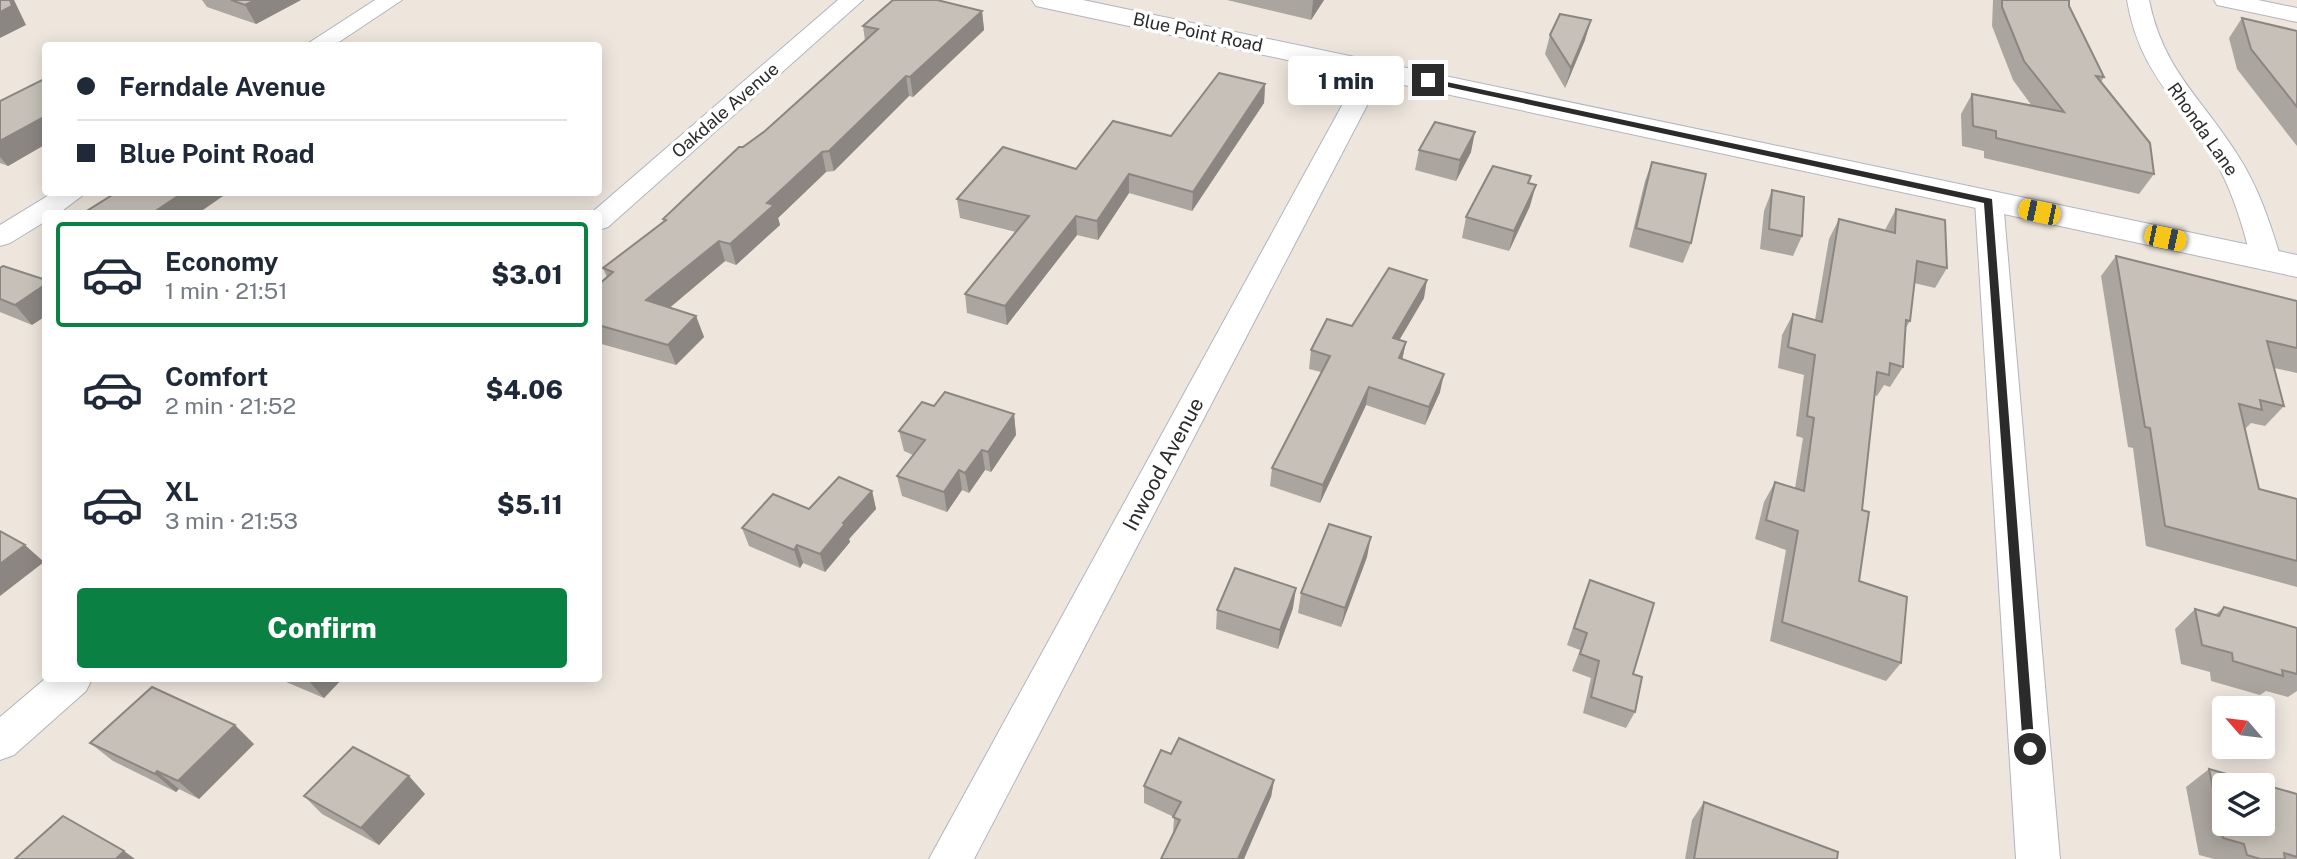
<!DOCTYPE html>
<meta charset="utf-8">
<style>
:root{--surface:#fff;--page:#f6f6f7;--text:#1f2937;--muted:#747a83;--line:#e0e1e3;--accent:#0b8043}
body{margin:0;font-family:"Public Sans",sans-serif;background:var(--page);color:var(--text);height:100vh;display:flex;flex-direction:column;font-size:26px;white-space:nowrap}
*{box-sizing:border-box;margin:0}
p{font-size:23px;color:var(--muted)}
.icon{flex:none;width:38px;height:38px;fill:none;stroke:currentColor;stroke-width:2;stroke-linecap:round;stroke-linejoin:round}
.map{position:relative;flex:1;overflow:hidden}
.sheet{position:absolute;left:42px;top:210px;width:560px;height:472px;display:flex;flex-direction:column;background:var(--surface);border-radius:7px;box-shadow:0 4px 18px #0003}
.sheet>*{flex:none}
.guide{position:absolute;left:42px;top:42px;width:560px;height:154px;border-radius:7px;box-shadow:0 4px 18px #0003;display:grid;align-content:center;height:154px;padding:0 35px;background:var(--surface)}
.needle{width:46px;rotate:298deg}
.tools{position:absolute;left:2212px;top:696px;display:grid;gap:14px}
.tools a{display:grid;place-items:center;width:63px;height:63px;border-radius:7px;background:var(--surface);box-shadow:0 4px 18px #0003;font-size:35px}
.end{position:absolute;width:32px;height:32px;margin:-16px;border:9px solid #2b2b2b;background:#fff;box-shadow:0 0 0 4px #fff}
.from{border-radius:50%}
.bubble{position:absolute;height:49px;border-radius:7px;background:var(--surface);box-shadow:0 4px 18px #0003;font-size:23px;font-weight:800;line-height:49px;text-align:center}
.car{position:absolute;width:21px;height:42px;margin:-21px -10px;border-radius:9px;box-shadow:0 0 5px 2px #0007;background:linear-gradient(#f5c518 24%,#345 0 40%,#f5c518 0 76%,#345 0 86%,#f5c518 0)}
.guide b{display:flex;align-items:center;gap:24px;height:66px;font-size:26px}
.guide b+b{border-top:2px solid var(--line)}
.guide i{width:18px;height:18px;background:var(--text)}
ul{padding:12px 0 0;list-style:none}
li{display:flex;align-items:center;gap:21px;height:105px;margin:0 14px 10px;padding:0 21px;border:4px solid transparent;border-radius:7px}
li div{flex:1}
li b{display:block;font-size:26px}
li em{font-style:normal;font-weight:800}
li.selected{border-color:var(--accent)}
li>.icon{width:63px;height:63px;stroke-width:1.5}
.primary-button{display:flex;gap:14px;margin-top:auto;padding:14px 35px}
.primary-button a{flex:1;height:80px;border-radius:7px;background:var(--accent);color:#fff;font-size:28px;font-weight:800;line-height:80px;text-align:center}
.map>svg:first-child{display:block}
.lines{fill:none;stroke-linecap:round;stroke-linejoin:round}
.minor-casing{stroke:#b1b4c0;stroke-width:2}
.tertiary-casing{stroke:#b1b4c0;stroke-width:2}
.minor{fill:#fff;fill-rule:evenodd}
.tertiary{fill:#fff;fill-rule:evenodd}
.wall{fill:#aaa59e}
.shaded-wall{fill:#8b8681}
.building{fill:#c6c0b8;stroke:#8b8681;stroke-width:2;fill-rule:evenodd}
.route{fill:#2b2b2b}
.labels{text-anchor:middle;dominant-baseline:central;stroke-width:7;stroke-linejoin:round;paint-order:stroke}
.far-street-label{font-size:18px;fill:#2b2b2b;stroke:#fff}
.street-label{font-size:21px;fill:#2b2b2b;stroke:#fff}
</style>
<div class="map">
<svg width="2297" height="859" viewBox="0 0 2297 859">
<rect width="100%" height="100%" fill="#eee6dd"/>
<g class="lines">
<g class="minor-casing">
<g id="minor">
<path d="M375 0H402L333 46H304Z"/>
<path d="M838 0H863L608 227 598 230V214H590Z"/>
<path d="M2127 0H2149C2163 70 2201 97 2237 154 2258 186 2270 222 2281 259L2276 266 2266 268 2256 266 2251 259C2242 222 2231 186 2211 154 2175 96 2139 71 2127 0Z"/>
<path d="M2214 0H2258L2297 8V22L2217 5Z"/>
<path d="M1374 62 1383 64 1386 69 974 859H929L1362 69 1365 64Z"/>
<path d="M54 192H87L58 214H46V221L10 243 0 246V225Z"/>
<path d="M1989 193 1999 195 2003 201 2060 859H2016L1975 201 1979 195Z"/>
<path d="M46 678 92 679 86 691 14 755 0 760V717Z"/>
</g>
</g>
<g class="tertiary-casing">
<path id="tertiary" d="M1032 0H1083L2297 255V277L1045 8 1036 6Z"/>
</g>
<use href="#minor" class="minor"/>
<use href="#tertiary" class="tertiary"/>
</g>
<g class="wall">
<path d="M202 0H301L256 24 207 7Z"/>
<path d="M1227 0H1324L1311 20Z"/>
<path d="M1993 0H2069V6L2104 77 2101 82 2154 174 2139 194 1984 158V151L1962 146 1961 114 1972 94 2032 106 2013 80 1992 26Z"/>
<path d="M982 11 984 30 913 97 909 96 834 171 826 172 778 218 780 225 736 265 725 261 669 308 696 316 704 337 676 365 598 343V285L607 277 603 268 664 221 663 219 743 147 765 131 865 41 863 26Z"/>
<path d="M2242 18 2297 31V146L2237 69 2229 38Z"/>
<path d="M1550 35 1585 40 1565 88 1545 54Z"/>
<path d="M46 78V144L8 166 0 163V101Z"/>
<path d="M1265 84 1264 103 1192 211 1129 193 1098 240 1077 235 1007 325 967 313 965 294 1016 232 960 218 957 199 1076 169 1171 136Z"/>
<path d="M1419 150 1471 152 1456 181 1415 170Z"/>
<path d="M1652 162 1691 243 1683 263 1629 247 1645 181Z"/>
<path d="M1529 184 1530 206 1509 251 1462 238 1466 217Z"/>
<path d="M1772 190 1802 236 1793 256 1760 249 1764 211Z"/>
<path d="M1896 209 1947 268 1935 288 1914 283 1910 321 1905 329 1903 367 1890 387 1884 385 1877 396 1874 395 1862 510 1859 581 1901 663 1886 681 1770 641 1786 550 1755 539 1764 502 1775 482 1795 488 1803 438 1796 436 1804 375 1778 368 1782 335 1793 314 1815 320 1829 239 1839 219 1885 230Z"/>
<path d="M2116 256 2297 301V373L2274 368 2284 406 2265 426 2251 423 2245 429 2259 489 2297 499V587L2146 546 2133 448 2128 447 2101 276Z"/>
<path d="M0 268 32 325 0 312Z"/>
<path d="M1424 298 1399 340 1406 342 1402 360 1440 392 1425 425 1366 405 1320 503 1270 486 1272 468 1321 372 1309 369 1311 350 1352 326Z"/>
<path d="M934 406 1014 414 1016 435 991 472 985 470 969 493 962 490 947 512 902 496 897 476 913 455 904 451 899 431Z"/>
<path d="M872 491 876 509 849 539 850 542 825 572 803 563 800 568 749 546 742 528Z"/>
<path d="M1367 557 1341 627 1298 613 1301 593Z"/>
<path d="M1590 580 1633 674 1635 712 1626 728 1583 713 1591 678 1572 671 1580 650 1567 645 1583 597Z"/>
<path d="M2224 607 2297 628V691L2288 697 2266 691 2260 695 2211 681 2210 672 2181 664 2175 629 2195 609 2215 615Z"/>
<path d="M1293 608 1278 649 1216 629 1217 610Z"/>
<path d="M279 679H342L324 698Z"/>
<path d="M90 743 254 744 199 799 179 789 176 792 113 761Z"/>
<path d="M1171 754 1274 780 1271 797 1173 834 1174 817 1144 803V786Z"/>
<path d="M2209 769 2297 794V859H2214L2199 855 2186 787Z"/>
<path d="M425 794 379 845 322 814 304 796Z"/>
<path d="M1704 802 1837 859H1685L1692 820Z"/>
</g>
<g class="shaded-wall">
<path d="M10 0H14L15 2 26 25 0 38V12Z"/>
<path d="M255 0H301L256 24 245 5Z"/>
<path d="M1313 0H1324L1311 20 1313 1Z"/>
<path d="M982 11 984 30 913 97 910 77Z"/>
<path d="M1591 20 1585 40 1565 88 1571 68Z"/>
<path d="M906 76 909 96 834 171 829 151Z"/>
<path d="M1265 84 1264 103 1192 211 1193 192Z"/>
<path d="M46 116V144L8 166 0 157V141Z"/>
<path d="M1475 132 1471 152 1456 181 1460 160Z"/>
<path d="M822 152 826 172 778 218 780 225 736 265 730 244 767 203Z"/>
<path d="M1129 174V193L1098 240 1097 221Z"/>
<path d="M1536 185 1530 206 1509 251 1514 231Z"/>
<path d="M184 192H229L197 214H151Z"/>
<path d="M1076 216 1077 235 1007 325 1005 306Z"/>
<path d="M719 241 725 261 654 321 646 300Z"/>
<path d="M1427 280 1424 298 1390 356 1393 338Z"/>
<path d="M46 284V316L32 325 15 305Z"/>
<path d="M696 316 704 337 676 365 668 345Z"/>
<path d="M1406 342 1402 360 1399 358Z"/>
<path d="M1444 374 1440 392 1425 425 1429 407Z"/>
<path d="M1369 387 1366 405 1320 503 1323 485Z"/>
<path d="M1014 414 1016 435 991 472 988 452Z"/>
<path d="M982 450 985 470 969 493 965 473Z"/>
<path d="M959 470 962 490 947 512 944 492Z"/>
<path d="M872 491 876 509 849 539 850 542 825 572 820 554 843 523Z"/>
<path d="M1371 537 1367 557 1341 627 1345 608Z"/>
<path d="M25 545 44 562 0 596V564Z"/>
<path d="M797 545 803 563 800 568 794 550Z"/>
<path d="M1296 588 1293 608 1278 649 1280 630Z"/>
<path d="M307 679H342L324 698Z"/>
<path d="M235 725 254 744 199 799 178 781Z"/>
<path d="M157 771 179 789 176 792 155 774Z"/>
<path d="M409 776 425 794 379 845 361 828Z"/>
<path d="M1274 780 1271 797 1244 859H1238Z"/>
<path d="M124 851 135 859H116Z"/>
</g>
<g class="building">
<path d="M0 0H10L12 6 0 12Z"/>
<path d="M231 0H255L245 5Z"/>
<path d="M893 0H937L982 11 910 77 906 76 829 151 822 152 767 203 774 205 730 244 719 241 646 300 696 316 668 345 598 325V285L613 272 603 268 666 220 663 219 739 147H743L765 131 878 29 863 26Z"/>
<path d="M2002 0H2069V6L2104 77 2096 76 2150 143 2154 174 1996 138V131L1973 126 1972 94 2064 112 2024 61 2002 7Z"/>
<path d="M1560 14 1591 20 1571 68 1550 35Z"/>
<path d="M2242 18 2297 31V107L2251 49Z"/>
<path d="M1219 73 1265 84 1193 192 1129 174 1097 221 1076 216 1005 306 965 294 1029 216 957 199 1003 147 1076 169 1113 121 1171 136Z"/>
<path d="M46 78V116L0 141V101Z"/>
<path d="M1435 122 1475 132 1460 160 1419 150Z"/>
<path d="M1652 162 1706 174 1691 243 1636 228Z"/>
<path d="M1493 166 1531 176 1528 183 1536 185 1514 231 1466 217Z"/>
<path d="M1772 190 1804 197 1802 236 1769 229Z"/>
<path d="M117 192H184L151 214 144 212 141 214H82Z"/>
<path d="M1896 209 1945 220 1947 268 1917 261 1910 321 1906 320 1903 367 1890 363 1889 375 1877 372 1862 510 1869 512 1859 581 1907 597 1901 663 1782 622 1798 531 1766 520 1775 482 1804 491 1814 418 1807 416 1815 355 1788 347 1793 314 1822 322 1839 219 1895 233Z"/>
<path d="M2116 256 2297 301V348L2267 341 2284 406 2260 400 2262 410 2239 404 2259 489 2297 499V561L2165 526 2150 428 2145 427Z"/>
<path d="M3 266 46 280V284L15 305 0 299V268Z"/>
<path d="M1389 268 1427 280 1393 338 1406 342 1399 358 1444 374 1429 407 1369 387 1323 485 1272 468 1330 356 1311 350 1327 319 1352 326Z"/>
<path d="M945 392 1014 414 988 452 982 450 965 473 959 470 944 492 897 476 925 440 899 431 922 402 934 406Z"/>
<path d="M839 477 872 491 843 523 845 524 820 554 797 545 794 550 742 528 773 494 809 509Z"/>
<path d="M1329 524 1371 537 1345 608 1301 593Z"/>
<path d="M0 531 25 545 0 564Z"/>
<path d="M1235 568 1296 588 1280 630 1217 610Z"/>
<path d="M1590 580 1654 603 1633 674 1642 677 1635 712 1591 697 1599 661 1580 654 1587 633 1574 628Z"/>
<path d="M2224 607 2297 628V674L2282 670 2283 676 2233 661 2232 653 2202 645 2195 609 2219 616Z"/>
<path d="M152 687 235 725 178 781 157 771 155 774 90 743Z"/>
<path d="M1179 738 1274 780 1238 859H1161L1180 820 1173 817 1181 802 1144 786 1161 750 1171 754Z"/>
<path d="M353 747 409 776 361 828 304 796Z"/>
<path d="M2209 769 2297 794V857L2284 853 2285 859H2260L2247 855 2244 844 2223 838ZM2224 786H2263V824H2224Z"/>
<path d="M1704 802 1838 852 1837 859H1694Z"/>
<path d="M63 816 124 851 116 859H15Z"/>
</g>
<path class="route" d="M1428 78 1992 199 2035 753H2025L2023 749 1984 203 1425 82Z"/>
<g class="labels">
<g class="far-street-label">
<text transform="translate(1198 32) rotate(12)">Blue Point Road</text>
<text transform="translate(725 110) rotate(-41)">Oakdale Avenue</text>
<text transform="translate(2203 129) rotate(55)">Rhonda Lane</text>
</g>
<g class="street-label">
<text transform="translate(1163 464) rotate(-62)">Inwood Avenue</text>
</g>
</g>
</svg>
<div class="tools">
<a><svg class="needle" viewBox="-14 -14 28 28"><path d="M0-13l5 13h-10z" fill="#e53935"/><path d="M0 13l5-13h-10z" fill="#747a83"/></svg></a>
<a><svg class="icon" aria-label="layers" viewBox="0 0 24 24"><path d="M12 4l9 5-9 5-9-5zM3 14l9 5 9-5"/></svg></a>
</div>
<i class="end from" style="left:2030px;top:749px"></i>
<i class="end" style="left:1428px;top:80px"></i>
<div class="bubble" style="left:1288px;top:56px;width:116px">1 min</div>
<i class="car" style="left:2039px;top:212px;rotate:282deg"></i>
<i class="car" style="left:2165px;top:238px;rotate:102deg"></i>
<div class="guide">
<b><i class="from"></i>Ferndale Avenue</b>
<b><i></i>Blue Point Road</b>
</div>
<section class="sheet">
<ul>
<li class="selected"><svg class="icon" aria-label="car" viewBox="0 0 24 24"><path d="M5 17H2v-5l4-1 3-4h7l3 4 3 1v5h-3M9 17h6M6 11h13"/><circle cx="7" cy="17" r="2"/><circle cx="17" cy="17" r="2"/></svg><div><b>Economy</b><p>1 min · 21:51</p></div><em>$3.01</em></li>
<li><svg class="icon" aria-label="car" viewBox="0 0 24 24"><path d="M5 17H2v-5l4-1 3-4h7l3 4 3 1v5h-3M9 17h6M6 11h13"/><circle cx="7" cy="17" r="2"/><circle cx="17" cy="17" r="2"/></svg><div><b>Comfort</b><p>2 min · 21:52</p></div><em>$4.06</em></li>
<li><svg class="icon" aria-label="car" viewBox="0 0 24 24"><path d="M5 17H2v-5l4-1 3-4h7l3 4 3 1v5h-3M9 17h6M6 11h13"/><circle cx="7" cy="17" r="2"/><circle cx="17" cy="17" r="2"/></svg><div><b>XL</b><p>3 min · 21:53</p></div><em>$5.11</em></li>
</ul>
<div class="primary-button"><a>Confirm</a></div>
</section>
</div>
